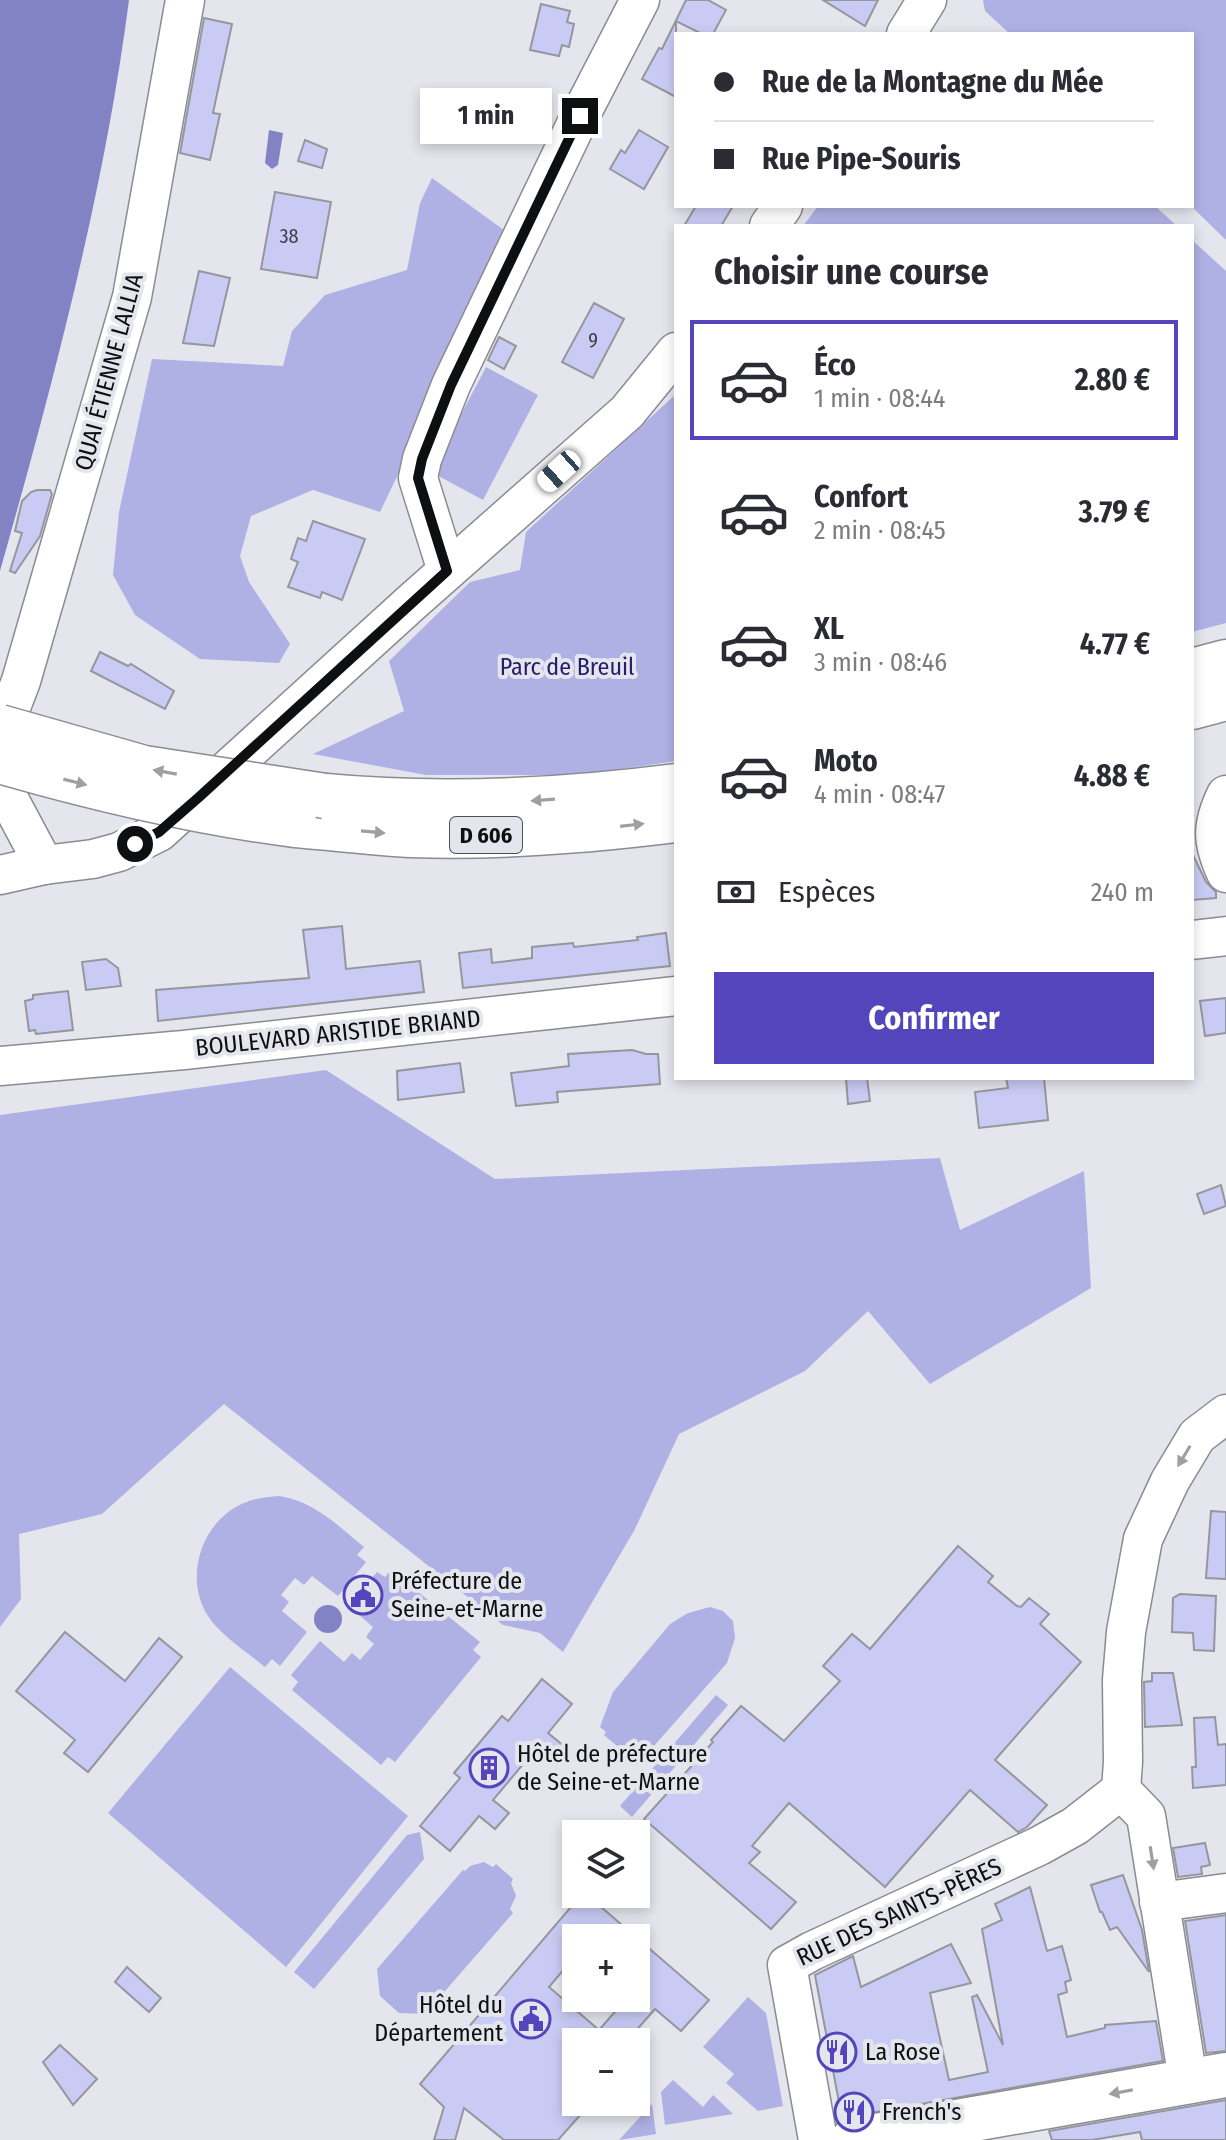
<!DOCTYPE html>
<html lang="fr">
<meta charset="utf-8">
<style>
:root{--surface:#fff;--page:#f2f2f3;--text:#2b2b33;--muted:#7c7c81;--line:#e1e1e2;--accent:#5445bd}
body{margin:0;font-family:"Fira Sans Condensed",sans-serif;background:var(--page);color:var(--text);height:100vh;display:flex;flex-direction:column;font-size:30px;white-space:nowrap}
*{box-sizing:border-box;margin:0}
p{font-size:26px;color:var(--muted)}
.icon{flex:none;width:44px;height:44px;fill:none;stroke:currentColor;stroke-width:2;stroke-linecap:round;stroke-linejoin:round}
.map{position:relative;flex:1;overflow:hidden}
.sheet{position:absolute;left:674px;top:224px;width:520px;height:856px;display:flex;flex-direction:column;background:var(--surface);border-radius:0px;box-shadow:0 4px 12px #0003}
.sheet>*{flex:none}
.guide{position:absolute;left:674px;top:32px;width:520px;height:176px;border-radius:0px;box-shadow:0 4px 12px #0003;display:grid;align-content:center;height:176px;padding:0 40px;background:var(--surface)}
.buttons{position:absolute;left:562px;top:1820px;display:grid;gap:16px}
.buttons a{display:grid;place-items:center;width:88px;height:88px;border-radius:0px;background:var(--surface);box-shadow:0 4px 12px #0003;font-size:40px}
.end{position:absolute;width:36px;height:36px;margin:-18px;border:10px solid #0e0f11;background:#fff;box-shadow:0 0 0 4px #fff}
.from{border-radius:50%}
.bubble{position:absolute;height:56px;border-radius:0px;background:var(--surface);box-shadow:0 4px 12px #0003;font-size:26px;font-weight:700;line-height:56px;text-align:center}
.car{position:absolute;width:24px;height:48px;margin:-24px -12px;border-radius:10px;box-shadow:0 0 6px 2px #0007;background:linear-gradient(#fff 24%,#345 0 40%,#fff 0 76%,#345 0 86%,#fff 0)}
.guide b{display:flex;align-items:center;gap:28px;height:76px;font-size:30px}
.guide b+b{border-top:2px solid var(--line)}
.guide i{width:20px;height:20px;background:var(--text)}
ul{padding:0;list-style:none}
li{display:flex;align-items:center;gap:24px;height:120px;margin:0 16px 12px;padding:0 24px;border:4px solid transparent;border-radius:0px}
li div{flex:1}
li b{display:block;font-size:30px}
li em{font-style:normal;font-weight:700}
li.current{border-color:var(--accent)}
li>.icon{width:72px;height:72px;stroke-width:1.5}
h2{padding:0 40px;font-size:36px;line-height:96px}
.pay{display:flex;align-items:center;gap:20px;height:88px;padding:0 40px;font-size:30px}
.pay p{margin-inline-start:auto}
.action{display:flex;gap:16px;margin-top:auto;padding:16px 40px}
.action a{flex:1;height:92px;border-radius:0px;background:var(--accent);color:#fff;font-size:32px;font-weight:700;line-height:92px;text-align:center}
.map>svg:first-child{display:block}
.green{fill:#afb1e4}
.water{fill:#8283c4}
.building{fill:#c9cbf5;stroke:#96969d;stroke-width:2;fill-rule:evenodd}
.lines{fill:none;stroke-linecap:round;stroke-linejoin:round}
.minor-casing{stroke:#8b8b92;stroke-width:41}
.major-casing{stroke:#8b8b92;stroke-width:47}
.minor{stroke:#fff;stroke-width:38}
.major{stroke:#fff;stroke-width:44}
.major-bridge-casing{stroke:#8b8b92;stroke-width:47;stroke-linecap:butt}
.major-bridge{stroke:#fff;stroke-width:44}
.oneway{fill:#9f9fa0}
.route{stroke:#0e0f11;stroke-width:10}
.labels{text-anchor:middle;dominant-baseline:central;stroke-width:8;stroke-linejoin:round;paint-order:stroke}
.number-label{font-size:20px;fill:#3d3e4a}
.shield{fill:#e4e5ed;stroke:#4e4f53;stroke-width:2}
.shield-label{font-size:22px;font-weight:bold;fill:#0e0f11}
.street-label{font-size:24px;fill:#0e0f11;stroke:#e4e5ed}
.park-label{font-size:24px;fill:#291d6b;stroke:#e4e5ed}
.poi-label{font-size:24px;fill:#0e0f11;stroke:#e4e5ed;text-anchor:start}
</style>
<div class="map">
<svg width="1226" height="2140" viewBox="0 0 1226 2140">
<rect width="100%" height="100%" fill="#e4e5ed"/>
<g class="green">
<path d="M983 0H1226V240L1191 206 1192 34H1010L985 11Z"/>
<path d="M432 178 512 236 380 512 313 490 251 516 240 556 249 582 290 644 279 663 200 659 135 615 113 575 119 512 152 359 283 366 292 331 325 295 407 270 420 203Z"/>
<path d="M818 206H1155L1177 226H803Z"/>
<path d="M1192 240 1226 271V623L1192 632Z"/>
<path d="M486 367 538 395 483 500 431 472Z"/>
<path d="M676 394V761L581 775H426L313 754 404 711 389 661 470 582 520 570 526 532Z"/>
<path d="M326 1070 495 1179 940 1158 960 1230 1084 1171 1091 1288 930 1384 868 1311 805 1371 679 1434 635 1529 563 1652 540 1633 503 1625 224 1404 102 1514 19 1534 21 1599 0 1627V1115Z"/>
<path d="M280 1496C315 1502 337 1525 364 1547L357 1555 366 1562 338 1596 312 1576 304 1585 295 1578 281 1595 289 1602 282 1611 307 1632 280 1666 272 1659 265 1667C245 1650 214 1632 203 1607 186 1569 205 1519 244 1503 255 1498 267 1497 280 1496Z"/>
<path d="M391 1570 480 1642 473 1650 481 1657 395 1762 388 1757 381 1765 292 1690 298 1682 291 1675 320 1641 344 1662 352 1653 360 1660 374 1644 366 1637 373 1627 349 1606 377 1572 385 1577Z"/>
<path d="M710 1607 723 1611 733 1621 735 1638 727 1663 654 1746 650 1744 641 1752H630L625 1748 623 1751 604 1735 606 1732 600 1727 613 1692 670 1624 688 1613Z"/>
<path d="M230 1667 408 1816 286 1967 108 1813Z"/>
<path d="M716 1695 728 1705 632 1817 620 1806Z"/>
<path d="M420 1832 424 1859 314 1989 294 1972 407 1835Z"/>
<path d="M484 1862 493 1867 496 1864 513 1879 511 1883 516 1896 510 1909 513 1913 425 2014 399 2013 380 1996 377 1969 463 1870 465 1871 470 1866Z"/>
<path d="M748 1997 766 2013 783 2106 758 2111 726 2083 734 2074 703 2047Z"/>
<path d="M673 2080 703 2107 713 2095 733 2114 665 2125 661 2092Z"/>
<path d="M652 2104 656 2134 619 2140Z"/>
</g>
<g class="water">
<path d="M0 0H129C104 193 53 383 0 571Z"/>
<path d="M269 130 283 133 278 165 272 169 265 163Z"/>
<circle cx="328" cy="1619" r="14"/>
</g>
<g class="building">
<path d="M686 0H708L726 10 713 34H702L676 21V97L642 79 659 48 662 49Z"/>
<path d="M823 0H878L865 26Z"/>
<path d="M541 4 570 11 567 22 574 24 569 47 562 45 559 56 530 50Z"/>
<path d="M204 18 232 24 213 113 220 114 210 160 180 153Z"/>
<path d="M639 130 668 147 644 189 610 169 621 150 625 153Z"/>
<path d="M305 140 327 149 322 168 298 161Z"/>
<path d="M275 192 331 202 317 278 261 269Z"/>
<path d="M696 206H733L721 226H684Z"/>
<path d="M199 271 230 278 214 346 183 343Z"/>
<path d="M594 303 624 319 593 378 562 362Z"/>
<path d="M499 337 516 346 504 369 488 360Z"/>
<path d="M37 490H50L52 494 40 536 15 573 10 571 22 533 15 531 22 501 31 492Z"/>
<path d="M313 521 365 539 342 600 322 592 320 598 288 587 298 562 291 559 298 538 306 541Z"/>
<path d="M100 652 128 666 131 664 174 691 165 709 91 671Z"/>
<path d="M1192 853 1206 882 1216 892V898L1192 900Z"/>
<path d="M342 926 346 969 420 961 424 992 158 1021 156 990 309 978 303 930Z"/>
<path d="M666 933 670 966 463 988 459 953 491 949 492 963 532 958V947L573 943 574 947 638 940 637 937Z"/>
<path d="M106 959 118 968 121 986 86 990 82 962Z"/>
<path d="M68 991 73 1030 36 1034 35 1030 29 1031 25 1001 33 999V995Z"/>
<path d="M1226 998V1033L1205 1036 1200 1001Z"/>
<path d="M632 1050 646 1054H658L660 1084 557 1092 558 1102 516 1106 511 1073 569 1066 568 1054Z"/>
<path d="M460 1063 464 1092 398 1100 397 1071Z"/>
<path d="M846 1078H867L870 1101 848 1104Z"/>
<path d="M1006 1078H1044L1048 1120 979 1128 975 1092 1008 1088Z"/>
<path d="M1221 1185 1226 1206 1204 1214 1197 1194Z"/>
<path d="M1211 1511 1226 1512V1579L1206 1578Z"/>
<path d="M958 1546 993 1576 988 1582 1017 1606 1021 1607 1029 1598 1049 1614 1040 1624 1081 1662 995 1760 1047 1805 1027 1827 1018 1832 970 1790 885 1887 789 1803 752 1846 760 1852 749 1863 796 1902 771 1929 644 1819 713 1742 711 1740 741 1706 784 1741 840 1681 823 1666 852 1634 870 1649Z"/>
<path d="M1180 1594 1216 1596 1214 1651 1194 1650 1193 1633 1172 1632 1173 1598Z"/>
<path d="M65 1632 125 1681 159 1638 182 1657 88 1772 64 1753 75 1740 16 1691Z"/>
<path d="M1152 1673H1173L1182 1725 1145 1727 1144 1682 1152 1681Z"/>
<path d="M542 1679 572 1704 548 1733 564 1746 551 1763 535 1750 493 1800 509 1813 495 1829 479 1816 450 1851 420 1826 460 1778 454 1773 502 1716 508 1721Z"/>
<path d="M1215 1717 1218 1745 1226 1744V1785L1193 1788 1192 1767H1196L1194 1718Z"/>
<path d="M1205 1843 1210 1865 1201 1867 1202 1874 1178 1877 1173 1848Z"/>
<path d="M1123 1875 1142 1930 1149 1972 1117 1927 1110 1930 1102 1912H1100L1091 1885Z"/>
<path d="M1030 1887 1047 1951 1062 1946 1071 1980 1065 1982 1067 1992 1058 1995 1067 2037 1105 2028V2025L1156 2021 1163 2061 842 2118 815 1975 853 1956 861 1987 951 1944 971 1983 930 1993 949 2080 988 2072 972 1997 977 1995 1003 2045 982 1929 1002 1920 995 1904Z"/>
<path d="M582 1894H586L709 2000 681 2031 655 2009 626 2042H576V2102H592L558 2140H504L464 2108 455 2140H434L444 2107 420 2084ZM576 1938H636V1970L645 1978 636 1988V1998H627L599 2030 549 1987 576 1955Z"/>
<path d="M1226 1915V2051L1206 2053 1185 1921Z"/>
<path d="M127 1967 161 1998 149 2012 115 1982Z"/>
<path d="M60 2045 97 2079 73 2105 43 2062Z"/>
<path d="M1226 2100V2140H1142L1140 2132 1092 2140H1052L1049 2131Z"/>
</g>
<g class="lines">
<g class="minor-casing">
<g id="minor">
<path d="M906 34 927 0"/>
<path d="M769 226 783 206"/>
<path d="M447 571 418 478 422 459 451 385 580 116 640 0"/>
<path d="M0 736 21 681 132 297 185 0"/>
<path d="M0 765 4 790 44 865"/>
<path d="M1226 795C1211 826 1212 842 1226 873"/>
<path d="M0 875 44 865 93 859 119 852 159 832 412 602 627 412 676 352"/>
<path d="M1192 940 1226 936"/>
<path d="M0 1066 184 1050 676 996"/>
<path d="M1159 1902 1226 1893"/>
<path d="M1188 2080 1146 1816 1121 1790 1123 1762 1122 1680 1126 1632 1143 1539 1170 1481 1197 1436 1226 1414"/>
<path d="M818 2140 787 1965 812 1951 1039 1846 1075 1826 1121 1790"/>
</g>
</g>
<g class="major-casing">
<g id="major">
<path d="M1192 671 1226 662"/>
<path d="M1192 707 1226 698"/>
<path d="M325 796C443 807 559 801 676 786"/>
<path d="M295 825C334 828 373 833 412 835 501 838 588 831 676 820"/>
<path d="M853 2140 1226 2075"/>
</g>
</g>
<use href="#minor" class="minor"/>
<use href="#major" class="major"/>
<g class="major-bridge-casing">
<g id="major-bridge">
<path d="M0 727 144 768 325 796"/>
<path d="M0 761C97 789 195 812 295 825"/>
</g>
</g>
<use href="#major-bridge" class="major-bridge"/>
</g>
<defs><path id="oneway-solid" d="M-6-.8H1V-3.2L6.5 0L1 3.2V.8H-6Z" transform="scale(2)"/></defs>
<g class="oneway">
<use href="#oneway-solid" transform="translate(165 772) rotate(-170)"/>
<use href="#oneway-solid" transform="translate(75 782) rotate(14)"/>
<use href="#oneway-solid" transform="translate(543 800) rotate(176)"/>
<use href="#oneway-solid" transform="translate(632 825) rotate(-7)"/>
<use href="#oneway-solid" transform="translate(373 832) rotate(5)"/>
<use href="#oneway-solid" transform="translate(1184 1456) rotate(121)"/>
<use href="#oneway-solid" transform="translate(1152 1858) rotate(81)"/>
<use href="#oneway-solid" transform="translate(1121 2092) rotate(170)"/>
</g>
<g class="lines">
<path class="route" d="M135 844 159 832 198 798 447 571 418 478 422 459 451 385 580 116"/>
</g>
<defs>
<g id="civic-ring" transform="scale(2)"><circle r="9.5" fill="#e4e5ed" stroke="#5445bd" stroke-width="1.5"/><path d="M-.6-6.5H3V-4.5H.6V-3L4-1V1h2V6H-6V1h2V-1L-.6-3ZM-1.2 2.5V6h2.4V2.5Z" fill="#5445bd"/></g>
<g id="building-ring" transform="scale(2)"><circle r="9.5" fill="#e4e5ed" stroke="#5445bd" stroke-width="1.5"/><path d="M-4-6H4V6H1V3H-1V6H-4ZM-2.5-4.3h1.7v1.8h-1.7ZM.8-4.3h1.7v1.8H.8ZM-2.5-1h1.7V.8h-1.7ZM.8-1h1.7V.8H.8Z" fill="#5445bd"/></g>
<g id="restaurant-ring" transform="scale(2)"><circle r="9.5" fill="#e4e5ed" stroke="#5445bd" stroke-width="1.5"/><path d="M-5-6h1v4h1v-4h1v4h1v-4h1v5L-1.5 .5V6h-2V.5L-5-1ZM5-6V6H3V1.5H1.5Q1.5-4 5-6Z" fill="#5445bd"/></g>
</defs>
<g fill-rule="evenodd">
<use href="#civic-ring" x="363" y="1595"/>
<use href="#building-ring" x="489" y="1768"/>
<use href="#civic-ring" x="531" y="2019"/>
<use href="#restaurant-ring" x="837" y="2052"/>
<use href="#restaurant-ring" x="854" y="2112"/>
</g>
<g class="labels">
<g class="number-label">
<text x="289" y="236">38</text>
<text x="593" y="340">9</text>
</g>
<rect class="shield" x="450" y="817" width="72" height="36" rx="6"/>
<g class="shield-label">
<text x="486" y="835">D 606</text>
</g>
<g class="street-label">
<text transform="translate(109 372) rotate(-75)">QUAI ÉTIENNE LALLIA</text>
<text transform="translate(338 1033) rotate(-6)">BOULEVARD ARISTIDE BRIAND</text>
<text transform="translate(899 1912) rotate(-25)">RUE DES SAINTS-PÈRES</text>
</g>
<g class="park-label">
<text x="567" y="667">Parc de Breuil</text>
</g>
<g class="poi-label">
<text x="391" y="1581">Préfecture de<tspan x="391" dy="28">Seine-et-Marne</tspan></text>
<text x="517" y="1754">Hôtel de préfecture<tspan x="517" dy="28">de Seine-et-Marne</tspan></text>
<text x="503" y="2005" text-anchor="end">Hôtel du<tspan x="503" dy="28">Département</tspan></text>
<text x="865" y="2052">La Rose</text>
<text x="882" y="2112">French's</text>
</g>
</g>
</svg>
<div class="buttons">
<a><svg class="icon" aria-label="layers" viewBox="0 0 24 24"><path d="M12 4l9 5-9 5-9-5zM3 14l9 5 9-5"/></svg></a>
<a>+</a>
<a>−</a>
</div>
<i class="end from" style="left:135px;top:844px"></i>
<i class="end" style="left:580px;top:116px"></i>
<div class="bubble" style="left:420px;top:88px;width:132px">1 min</div>
<i class="car" style="left:559px;top:471px;rotate:228deg"></i>
<div class="guide">
<b><i class="from"></i>Rue de la Montagne du Mée</b>
<b><i></i>Rue Pipe-Souris</b>
</div>
<section class="sheet">
<h2>Choisir une course</h2>
<ul>
<li class="current"><svg class="icon" aria-label="car" viewBox="0 0 24 24"><path d="M5 17H2v-5l4-1 3-4h7l3 4 3 1v5h-3M9 17h6M6 11h13"/><circle cx="7" cy="17" r="2"/><circle cx="17" cy="17" r="2"/></svg><div><b>Éco</b><p>1 min · 08:44</p></div><em>2.80 €</em></li>
<li><svg class="icon" aria-label="car" viewBox="0 0 24 24"><path d="M5 17H2v-5l4-1 3-4h7l3 4 3 1v5h-3M9 17h6M6 11h13"/><circle cx="7" cy="17" r="2"/><circle cx="17" cy="17" r="2"/></svg><div><b>Confort</b><p>2 min · 08:45</p></div><em>3.79 €</em></li>
<li><svg class="icon" aria-label="car" viewBox="0 0 24 24"><path d="M5 17H2v-5l4-1 3-4h7l3 4 3 1v5h-3M9 17h6M6 11h13"/><circle cx="7" cy="17" r="2"/><circle cx="17" cy="17" r="2"/></svg><div><b>XL</b><p>3 min · 08:46</p></div><em>4.77 €</em></li>
<li><svg class="icon" aria-label="car" viewBox="0 0 24 24"><path d="M5 17H2v-5l4-1 3-4h7l3 4 3 1v5h-3M9 17h6M6 11h13"/><circle cx="7" cy="17" r="2"/><circle cx="17" cy="17" r="2"/></svg><div><b>Moto</b><p>4 min · 08:47</p></div><em>4.88 €</em></li>
</ul>
<div class="pay"><svg class="icon" aria-label="cash" viewBox="0 0 24 24"><path d="M3 7h18v10H3z"/><circle cx="12" cy="12" r="2"/></svg>Espèces<p>240 m</p></div>
<div class="action"><a>Confirmer</a></div>
</section>
</div>
